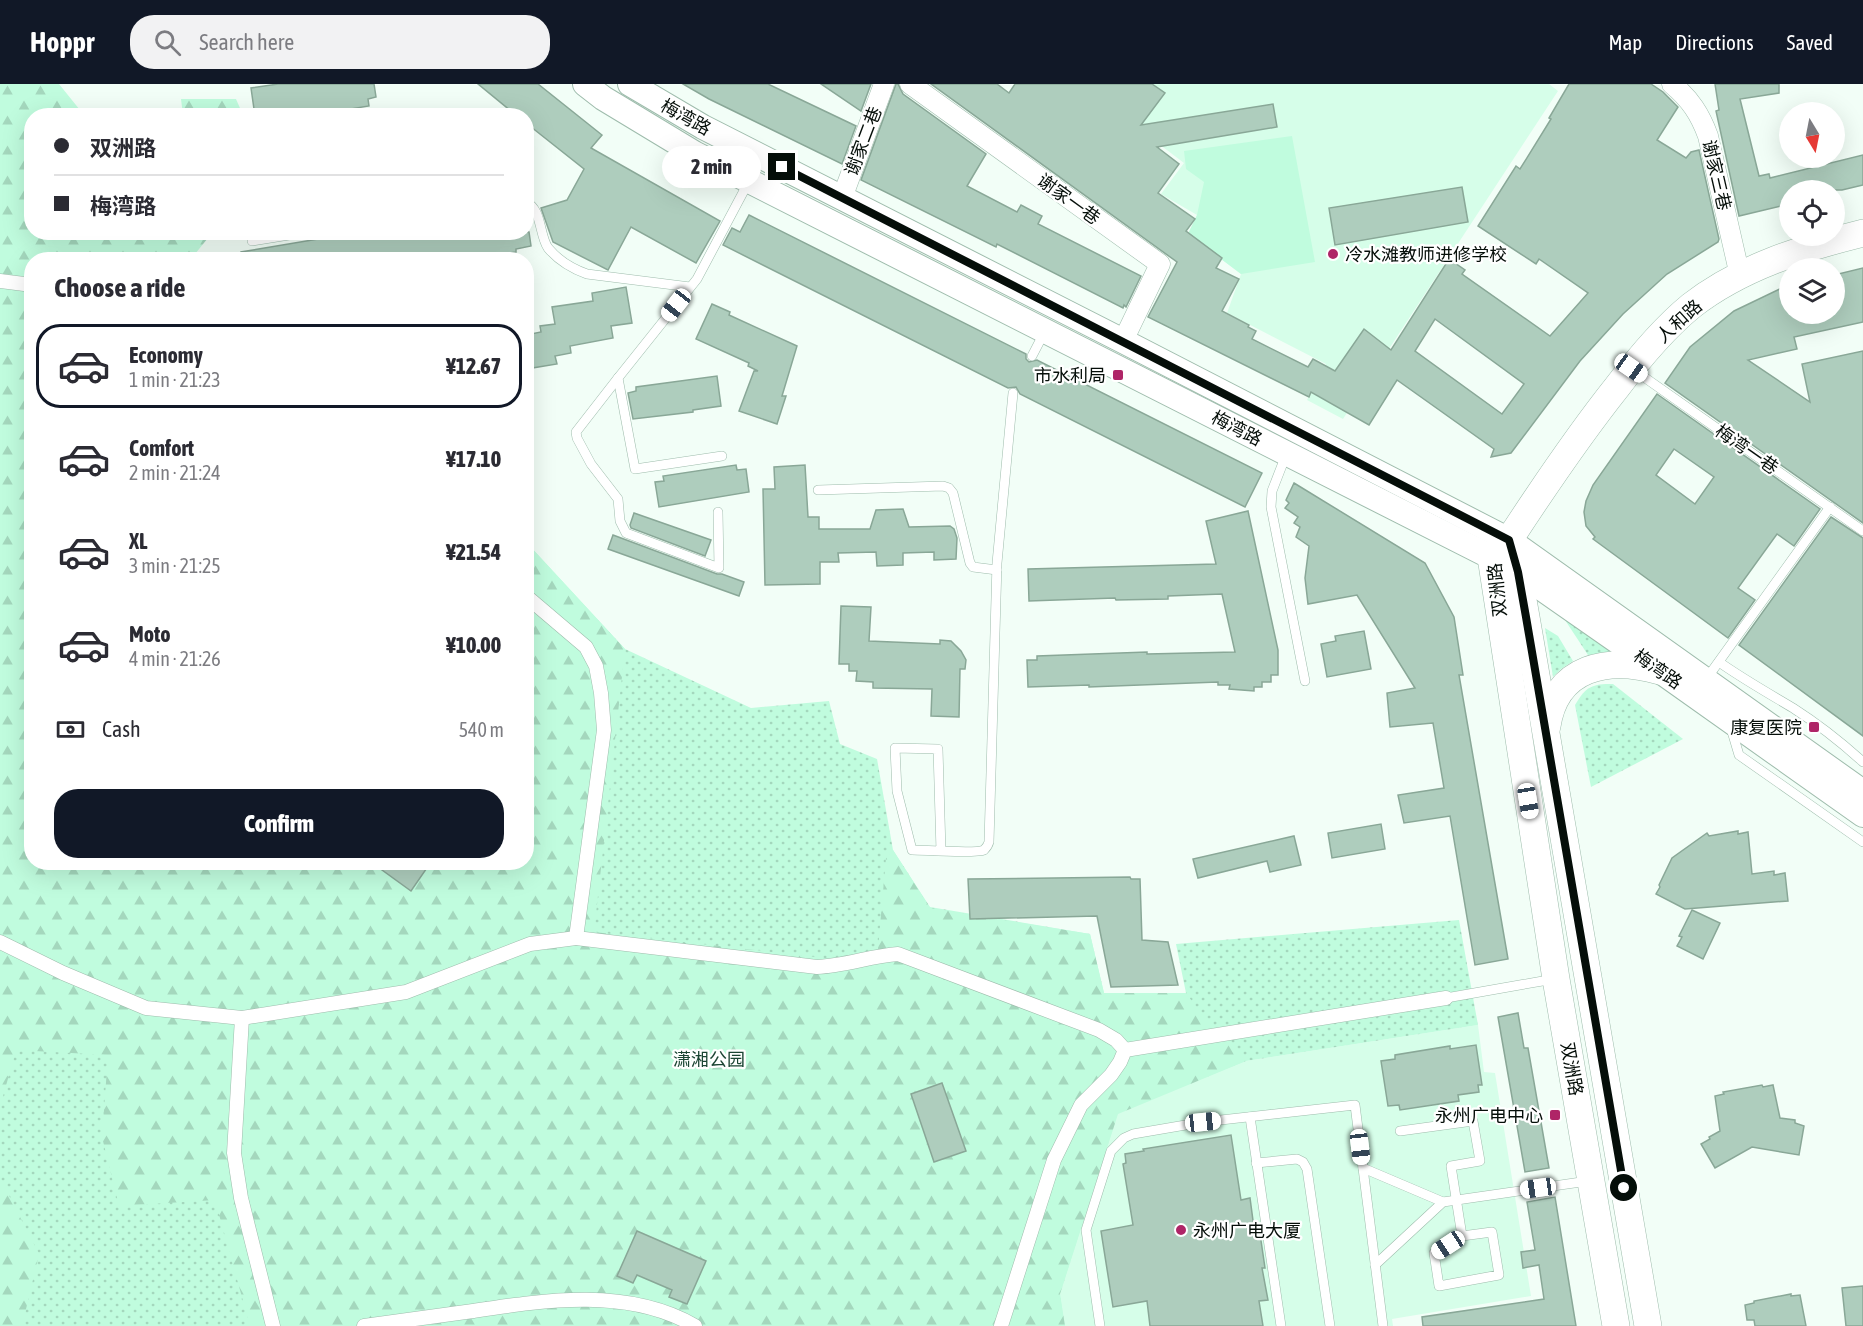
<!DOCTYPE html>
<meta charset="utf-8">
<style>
:root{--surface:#fff;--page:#f2f2f3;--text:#2b2b33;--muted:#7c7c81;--line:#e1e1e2;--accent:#111827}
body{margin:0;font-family:"Asap Condensed","Noto Sans SC",sans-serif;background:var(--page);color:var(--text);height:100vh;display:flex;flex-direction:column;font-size:22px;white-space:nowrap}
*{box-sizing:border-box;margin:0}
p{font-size:20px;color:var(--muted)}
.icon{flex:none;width:33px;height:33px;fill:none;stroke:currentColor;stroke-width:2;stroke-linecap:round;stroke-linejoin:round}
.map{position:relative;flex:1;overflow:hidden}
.details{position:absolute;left:24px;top:168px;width:510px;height:618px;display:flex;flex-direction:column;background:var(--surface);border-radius:24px;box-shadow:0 6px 24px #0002}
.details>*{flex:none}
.top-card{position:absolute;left:24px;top:24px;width:510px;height:132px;border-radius:24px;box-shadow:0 6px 24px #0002;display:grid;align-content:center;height:132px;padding:0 30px;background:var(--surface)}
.needle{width:39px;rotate:170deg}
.tools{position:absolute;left:1779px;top:18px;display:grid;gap:12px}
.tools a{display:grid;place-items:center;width:66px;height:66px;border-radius:50%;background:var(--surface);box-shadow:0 6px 24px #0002;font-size:30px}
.end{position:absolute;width:27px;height:27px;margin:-14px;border:8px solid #050e09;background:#fff;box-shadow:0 0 0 3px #fff}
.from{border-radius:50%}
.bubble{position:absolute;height:42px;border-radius:21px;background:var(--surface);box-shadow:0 6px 24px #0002;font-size:20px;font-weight:800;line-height:42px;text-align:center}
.car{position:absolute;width:18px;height:36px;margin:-18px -9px;border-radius:8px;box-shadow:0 0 4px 2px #0007;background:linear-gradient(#fff 24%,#345 0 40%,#fff 0 76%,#345 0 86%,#fff 0)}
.top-card b{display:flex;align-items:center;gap:21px;height:57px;font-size:22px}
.top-card b+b{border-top:2px solid var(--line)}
.top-card i{width:15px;height:15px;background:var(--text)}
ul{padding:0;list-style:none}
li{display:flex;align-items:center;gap:18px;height:84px;margin:0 12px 9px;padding:0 18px;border:3px solid transparent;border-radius:24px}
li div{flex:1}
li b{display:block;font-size:22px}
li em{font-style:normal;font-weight:800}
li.selected{border-color:var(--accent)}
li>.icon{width:54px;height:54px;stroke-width:1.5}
h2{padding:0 30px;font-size:27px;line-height:72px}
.pay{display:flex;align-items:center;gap:15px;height:66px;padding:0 30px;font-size:22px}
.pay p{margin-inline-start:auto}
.primary-button{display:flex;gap:12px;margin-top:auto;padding:12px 30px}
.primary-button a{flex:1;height:69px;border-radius:24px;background:var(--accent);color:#fff;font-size:24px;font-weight:800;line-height:69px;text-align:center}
header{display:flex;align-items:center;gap:36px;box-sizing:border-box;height:84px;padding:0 30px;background:var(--accent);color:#fff}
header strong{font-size:28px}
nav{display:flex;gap:33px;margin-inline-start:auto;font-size:21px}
.search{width:420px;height:54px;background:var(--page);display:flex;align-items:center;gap:15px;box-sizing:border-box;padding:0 21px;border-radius:24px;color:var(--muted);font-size:22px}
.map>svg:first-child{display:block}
.built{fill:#d6fee9}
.green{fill:url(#green-dots)}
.forest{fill:url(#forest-firs)}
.pitch{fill:#c0fcde}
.building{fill:#aecdbd;stroke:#89a797;stroke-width:1.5;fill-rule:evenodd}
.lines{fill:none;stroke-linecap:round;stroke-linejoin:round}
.service-casing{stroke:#9ebcac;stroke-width:10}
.pedestrian-casing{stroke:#9ebcac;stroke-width:15}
.minor-casing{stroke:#9ebcac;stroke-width:21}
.tertiary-casing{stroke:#9ebcac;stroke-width:26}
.secondary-casing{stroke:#9ebcac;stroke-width:28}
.service{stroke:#fff;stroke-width:9}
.pedestrian{stroke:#fff;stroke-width:14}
.minor{stroke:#fff;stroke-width:20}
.tertiary{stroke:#fff;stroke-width:24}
.secondary{stroke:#fff;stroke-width:27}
.route{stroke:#050e09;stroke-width:8}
.poi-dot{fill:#af2567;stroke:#fff;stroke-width:2}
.labels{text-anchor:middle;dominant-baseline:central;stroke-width:4.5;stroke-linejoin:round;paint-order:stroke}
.street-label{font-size:18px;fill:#050e09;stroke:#fff}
.poi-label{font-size:18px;fill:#050e09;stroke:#fff;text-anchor:end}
.park-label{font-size:18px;fill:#1b4533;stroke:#fff}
</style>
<header>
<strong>Hoppr</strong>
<div class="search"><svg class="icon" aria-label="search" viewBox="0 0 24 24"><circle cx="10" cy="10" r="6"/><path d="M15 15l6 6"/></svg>Search here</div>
<nav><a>Map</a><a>Directions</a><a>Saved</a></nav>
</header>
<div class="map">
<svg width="1863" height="1242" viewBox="0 0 1863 1242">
<defs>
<pattern id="green-dots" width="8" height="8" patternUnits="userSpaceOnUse" patternTransform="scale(1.5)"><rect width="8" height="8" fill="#c0fcde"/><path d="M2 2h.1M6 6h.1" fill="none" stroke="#a4d7bd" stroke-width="1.8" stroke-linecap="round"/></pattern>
<pattern id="forest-firs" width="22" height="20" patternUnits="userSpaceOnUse" patternTransform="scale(1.5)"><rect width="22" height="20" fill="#c0fcde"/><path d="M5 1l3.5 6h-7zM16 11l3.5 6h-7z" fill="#a4d7bd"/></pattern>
</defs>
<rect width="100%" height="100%" fill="#f2fef7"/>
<g class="built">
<path d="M1080 0H1549L1558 7 1343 335 1307 316 1326 280 1227 229 1241 190 1188 150 1197 131 1161 110 1184 79Z"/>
<path d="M1478 941 1484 988 1495 989 1531 1212 1392 1235 1393 1242H1065L1060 1210 1118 1029 1246 977Z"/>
</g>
<g class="green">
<path d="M0 0 32 32V148L148 176H32V778H526L527 459 625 565 751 624 829 617 840 660 877 675 893 766 930 823 1090 850 1104 909H1186L1176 860 1459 836 1478 941 1246 977 1118 1029 1060 1210 1065 1242H0Z"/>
<path d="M1563 533 1614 569 1588 571Z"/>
<path d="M1545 544 1558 552 1573 577 1561 585 1553 593Z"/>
<path d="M1613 600 1683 655 1591 703 1575 621C1586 602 1592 600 1613 600Z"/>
</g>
<g class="forest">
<path d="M0 0H59L84 31 32 32V148L212 149 191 175 32 176V778H526L527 459 625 565 594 848 843 876 878 865 886 774 893 766 930 824 1090 850 1104 909H1186L1197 924 1246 977 1118 1030 1060 1210 1065 1242H250L215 1116 119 1122 102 1053 108 971 16 966 0 1023Z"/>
<path d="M181 15H236L243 31H183Z"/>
<path d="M0 1094 39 1170 22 1242H0Z"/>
</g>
<path class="pitch" d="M1292 52 1315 178 1241 190 1188 150 1197 131 1204 98 1186 85 1184 67Z"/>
<g class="building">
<path d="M278 0H374L376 13 368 15 369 22 344 26 345 29 332 32H255L251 4Z"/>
<path d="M478 0H538L602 51 591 64 720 137 696 179 631 143 608 186 553 158 541 124 567 116 584 85 526 39V32H517Z"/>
<path d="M683 0H768L856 42 842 80 709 15Z"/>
<path d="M821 0H871L861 27Z"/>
<path d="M896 0H898L903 10 986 70 967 102 1017 128 1021 121 1042 132 1038 140 1141 192 1126 223 1124 221 1123 224 997 160 996 163 861 96Z"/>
<path d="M931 0H997L1009 9 1015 0H1152L1165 9 1141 41 1273 20 1277 43 1157 63 1179 80 1158 109 1195 135 1186 147 1222 174 1216 184 1239 195 1222 227 1249 241 1248 243 1256 247 1252 255 1308 283 1313 275 1335 287 1364 245 1391 266 1449 175 1465 186 1462 190 1550 252 1588 209 1539 175 1536 180 1478 142 1516 82 1520 85 1551 35 1549 34 1569 0H1651L1663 8 1678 23 1657 56 1686 74 1691 68 1699 66 1719 155 1718 158 1667 190 1623 230 1580 277 1511 369 1491 373 1494 365 1397 296 1369 341 1311 308 1309 313 1148 233 1177 178ZM1435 235 1524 300 1502 330 1415 267Z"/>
<path d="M1715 0H1779V9L1740 15 1759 92 1769 90 1770 94 1863 71V101L1842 106H1790V120L1739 132 1716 27 1719 26Z"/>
<path d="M1462 103 1468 138 1335 161 1329 124Z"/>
<path d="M749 131 1026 270V275L1029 278 1037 276 1262 389 1245 423 1020 310 1016 303 1008 304 723 161 732 144 740 148Z"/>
<path d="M360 148H529L531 162 516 165V168L464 176H241V168Z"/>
<path d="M1863 184V238L1794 253 1797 265 1748 276 1810 318 1802 280 1863 267V439L1665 299 1690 263 1734 227 1790 200V230H1834V191Z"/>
<path d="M626 203 632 239 611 242 613 254 570 262 571 269 555 272 557 280 526 285V251L541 248 540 242 555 240 552 223 593 217 592 209Z"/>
<path d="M712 220 730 228 729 231 797 262 782 312H786L777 340 739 327 754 287H758L748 282 749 279 696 255Z"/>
<path d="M717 292 721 322 693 326V328L633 335 628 309 636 307V303Z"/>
<path d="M1657 310 1820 425 1794 462 1777 450 1738 504 1755 516 1728 554 1593 455 1595 453 1586 442 1584 428 1586 417 1593 401ZM1674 365 1714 393 1695 420 1656 391Z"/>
<path d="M736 381 737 386 746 385 749 408 659 423 655 398 664 397 663 392Z"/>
<path d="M805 381 808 433H819V445H870L876 426 903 425 909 443 950 442 954 445 957 454 956 475 934 476V468L903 469V481L877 482 876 468 838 469 839 478H820V500L765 501 763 405H775L774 383Z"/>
<path d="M1294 399 1425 479 1454 533 1463 591H1459L1508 875 1475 881 1450 732 1404 739 1398 711 1444 704 1433 639 1390 643 1387 609 1415 604 1357 511 1308 520 1305 494 1309 462 1296 453 1300 443 1294 439 1298 433 1285 424 1289 419 1286 416Z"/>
<path d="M1248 427 1278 566V591H1271V598H1262V603H1254V607L1229 605 1230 601H1218V598L1089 603V601L1028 603 1027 576H1037V572L1147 568V570L1235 568 1222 510 1168 512V515L1116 516 1115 514 1029 517 1028 485 1216 480 1206 437Z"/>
<path d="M634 429 711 456 705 472 631 444 630 441Z"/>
<path d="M1831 433 1863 454V652L1739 561Z"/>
<path d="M613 451 717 490H722L744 498 739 512 608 465Z"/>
<path d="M841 522 871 523 869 557 940 560V556L951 557 961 567 966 576 965 585H960L959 633 931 632 932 605 873 604V598L856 597 857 587H849V580H839Z"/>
<path d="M1364 547 1371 585 1327 593 1321 560 1336 557 1335 552Z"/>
<path d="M1381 740 1385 765 1332 774 1328 749Z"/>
<path d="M1738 747V750L1748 748 1752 790 1774 787V791L1785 789 1788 817 1685 825 1656 810 1660 803 1659 801 1672 774 1707 749 1709 752Z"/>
<path d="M1294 752 1301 781 1270 788 1267 777 1198 794 1193 775Z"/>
<path d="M371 778H431L411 807Z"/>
<path d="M1130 793 1131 795H1140L1142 856 1168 858 1178 901 1111 903 1097 832 970 835 968 795Z"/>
<path d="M1692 826 1720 839 1703 875 1677 862 1682 853 1679 852Z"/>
<path d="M1518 929 1524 964H1528L1549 1084 1525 1088 1498 933Z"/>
<path d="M1476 961 1482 1001H1478L1479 1008 1458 1011 1459 1017 1400 1026 1399 1021 1388 1022 1381 977 1395 975V971L1450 962V965Z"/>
<path d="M942 999 966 1067 934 1078 911 1010Z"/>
<path d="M1762 1001 1763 1003 1773 1001 1780 1034 1795 1036V1039L1804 1042 1799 1071 1752 1063 1715 1084 1701 1060 1710 1055 1709 1053 1720 1047 1715 1012 1724 1010 1723 1008Z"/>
<path d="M1231 1051 1241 1116 1250 1114 1254 1144 1259 1143 1265 1184H1262L1268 1216 1259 1217 1263 1242H1150L1147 1217 1113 1223 1101 1147 1133 1141 1123 1080 1126 1079 1125 1070 1144 1067 1143 1065Z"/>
<path d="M1555 1113 1576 1242H1423L1422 1233 1544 1215 1539 1181 1523 1184 1521 1168 1535 1166 1527 1118Z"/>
<path d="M637 1147 706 1177 687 1220 669 1213 672 1206 637 1191 633 1199 617 1192Z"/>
<path d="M1863 1202V1242H1846L1842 1204Z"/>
<path d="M1791 1210V1212L1800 1211 1806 1242H1755L1754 1236H1747L1745 1221 1754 1219V1217Z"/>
</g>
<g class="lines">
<g class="service-casing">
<g id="service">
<path d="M526 118C542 125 539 151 548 164 558 176 573 185 587 190L690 203"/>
<path d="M252 157 308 148"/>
<path d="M1032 272 1044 249"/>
<path d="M1634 286 1863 447"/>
<path d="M618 294 576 348 577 354 591 380 618 415 620 437 626 449 719 484 718 428"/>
<path d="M1286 371 1272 407 1271 423 1305 597"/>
<path d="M722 372 635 385 618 294 697 195 748 99"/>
<path d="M818 406 943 402 949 404 953 409 970 479 973 483 997 486"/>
<path d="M1719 578C1743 595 1768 609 1793 624 1818 640 1841 658 1863 678"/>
<path d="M1707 594 1830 423"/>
<path d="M1731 644 1739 671 1863 758"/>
<path d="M941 767 938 665 895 664 897 707 912 766C924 766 976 770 984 766 987 763 988 762 989 758L997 479 1013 309"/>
<path d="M1446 914 1554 895"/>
<path d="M1250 1033 1281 1242"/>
<path d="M1400 1047 1473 1037 1480 1077 1451 1082 1462 1152 1492 1148 1499 1191 1439 1202 1434 1169 1462 1152"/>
<path d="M1256 1079 1297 1075 1303 1078 1307 1085 1330 1242"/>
<path d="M1363 1084 1443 1118"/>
<path d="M1375 1181 1443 1118 1588 1097"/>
<path d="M1100 1242 1086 1146 1111 1067 1124 1054 1133 1050 1203 1038 1355 1021 1383 1242"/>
</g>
</g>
<g class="pedestrian-casing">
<g id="pedestrian">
<path d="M0 197 32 201"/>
<path d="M576 854 817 883C845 882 870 872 898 870L1099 946 1116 956 1125 966"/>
<path d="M0 858 63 889 146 924 242 934 406 908 530 860 576 854 604 646 601 609 596 582 586 563 526 512"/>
<path d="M242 934 234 1069 241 1114 273 1242"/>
<path d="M364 1242C400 1237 437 1232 473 1227 545 1216 628 1203 695 1242"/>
<path d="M1001 1242 1054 1076 1081 1021 1111 991 1120 978 1125 966 1446 914"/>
</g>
</g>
<g class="minor-casing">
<g id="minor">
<path d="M910 0 1160 180 1123 257"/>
<path d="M1672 0C1690 15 1700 30 1708 52L1740 192"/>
<path d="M842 114 884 0"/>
</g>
</g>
<g class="tertiary-casing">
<g id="tertiary">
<path d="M585 0 603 14 694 69 1491 473 1518 488 1660 587 1863 731"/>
<path d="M630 0 703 43 1123 257 1509 456 1863 708"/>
</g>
</g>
<g class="secondary-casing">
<g id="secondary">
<path d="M1509 456 1518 488 1526 533 1648 1242"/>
<path d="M1547 642C1556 582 1608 572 1660 587"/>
<path d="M1616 1242 1556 895 1491 473 1509 456C1543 404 1578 352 1617 303 1639 274 1663 245 1691 222 1741 183 1803 164 1863 149"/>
</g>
</g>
<use href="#service" class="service"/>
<use href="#pedestrian" class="pedestrian"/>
<use href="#minor" class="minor"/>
<use href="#tertiary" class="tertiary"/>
<use href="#secondary" class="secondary"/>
</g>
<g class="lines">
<path class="route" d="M782 83 1509 456 1518 488 1526 533 1624 1104"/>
</g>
<g class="poi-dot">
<circle cx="1333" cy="170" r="6"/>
<rect x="1112" y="285" width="12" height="12" rx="3"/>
<rect x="1808" y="637" width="12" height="12" rx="3"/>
<rect x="1549" y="1025" width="12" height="12" rx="3"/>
<circle cx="1181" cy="1146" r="6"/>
</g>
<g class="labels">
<g class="street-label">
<text transform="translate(686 33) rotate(29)">梅湾路</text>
<text transform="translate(863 57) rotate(-69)">谢家二巷</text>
<text transform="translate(1717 91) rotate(77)">谢家三巷</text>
<text transform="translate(1069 115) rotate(36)">谢家一巷</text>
<text transform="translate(1679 237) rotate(-42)">人和路</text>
<text transform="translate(1237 344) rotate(27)">梅湾路</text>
<text transform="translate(1747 365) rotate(35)">梅湾一巷</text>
<text transform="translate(1497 506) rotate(-96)">双洲路</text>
<text transform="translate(1658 585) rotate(35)">梅湾路</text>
<text transform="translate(1572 985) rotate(80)">双洲路</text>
</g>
<g class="poi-label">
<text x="1345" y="170" text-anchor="start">冷水滩教师进修学校</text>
<text x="1106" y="291">市水利局</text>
<text x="1802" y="643">康复医院</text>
<text x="1543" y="1031">永州广电中心</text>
<text x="1193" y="1146" text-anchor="start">永州广电大厦</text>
</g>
<g class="park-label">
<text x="709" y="975">潇湘公园</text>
</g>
</g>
</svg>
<div class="tools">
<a><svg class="needle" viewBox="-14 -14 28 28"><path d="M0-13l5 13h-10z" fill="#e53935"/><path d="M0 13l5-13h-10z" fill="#7c7c81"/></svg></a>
<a><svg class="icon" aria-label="locate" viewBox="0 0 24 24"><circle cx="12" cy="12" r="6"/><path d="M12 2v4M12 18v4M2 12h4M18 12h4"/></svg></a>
<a><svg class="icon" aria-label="layers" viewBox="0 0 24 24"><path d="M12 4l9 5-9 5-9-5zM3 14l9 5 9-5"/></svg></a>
</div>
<i class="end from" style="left:1624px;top:1104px"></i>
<i class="end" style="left:782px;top:83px"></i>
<div class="bubble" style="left:662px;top:62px;width:99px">2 min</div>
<i class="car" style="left:676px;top:221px;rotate:218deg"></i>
<i class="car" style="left:1631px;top:284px;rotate:125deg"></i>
<i class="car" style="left:1528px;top:717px;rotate:171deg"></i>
<i class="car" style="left:1203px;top:1038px;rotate:84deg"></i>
<i class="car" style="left:1360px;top:1063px;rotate:173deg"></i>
<i class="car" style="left:1538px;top:1104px;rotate:262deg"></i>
<i class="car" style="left:1448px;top:1161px;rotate:237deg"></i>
<div class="top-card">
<b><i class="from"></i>双洲路</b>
<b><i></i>梅湾路</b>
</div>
<section class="details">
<h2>Choose a ride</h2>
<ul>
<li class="selected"><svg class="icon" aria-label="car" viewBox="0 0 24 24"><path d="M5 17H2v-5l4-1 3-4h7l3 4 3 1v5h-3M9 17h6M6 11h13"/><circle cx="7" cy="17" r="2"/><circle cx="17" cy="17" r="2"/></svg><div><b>Economy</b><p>1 min · 21:23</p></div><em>¥12.67</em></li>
<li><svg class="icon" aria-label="car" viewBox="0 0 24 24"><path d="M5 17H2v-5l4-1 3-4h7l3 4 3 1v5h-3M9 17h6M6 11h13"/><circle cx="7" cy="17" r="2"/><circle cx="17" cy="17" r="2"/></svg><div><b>Comfort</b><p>2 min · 21:24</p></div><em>¥17.10</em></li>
<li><svg class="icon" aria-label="car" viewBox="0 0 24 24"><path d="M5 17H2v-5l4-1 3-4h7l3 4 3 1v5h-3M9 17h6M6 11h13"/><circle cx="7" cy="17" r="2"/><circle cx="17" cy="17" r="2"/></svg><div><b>XL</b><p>3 min · 21:25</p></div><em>¥21.54</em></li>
<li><svg class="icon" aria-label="car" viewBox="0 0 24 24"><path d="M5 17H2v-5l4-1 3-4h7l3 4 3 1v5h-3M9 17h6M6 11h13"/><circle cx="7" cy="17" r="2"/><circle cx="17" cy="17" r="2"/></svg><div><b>Moto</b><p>4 min · 21:26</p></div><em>¥10.00</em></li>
</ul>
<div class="pay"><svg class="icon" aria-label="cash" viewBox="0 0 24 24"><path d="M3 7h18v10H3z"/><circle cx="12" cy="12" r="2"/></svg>Cash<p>540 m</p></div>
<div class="primary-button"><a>Confirm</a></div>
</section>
</div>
